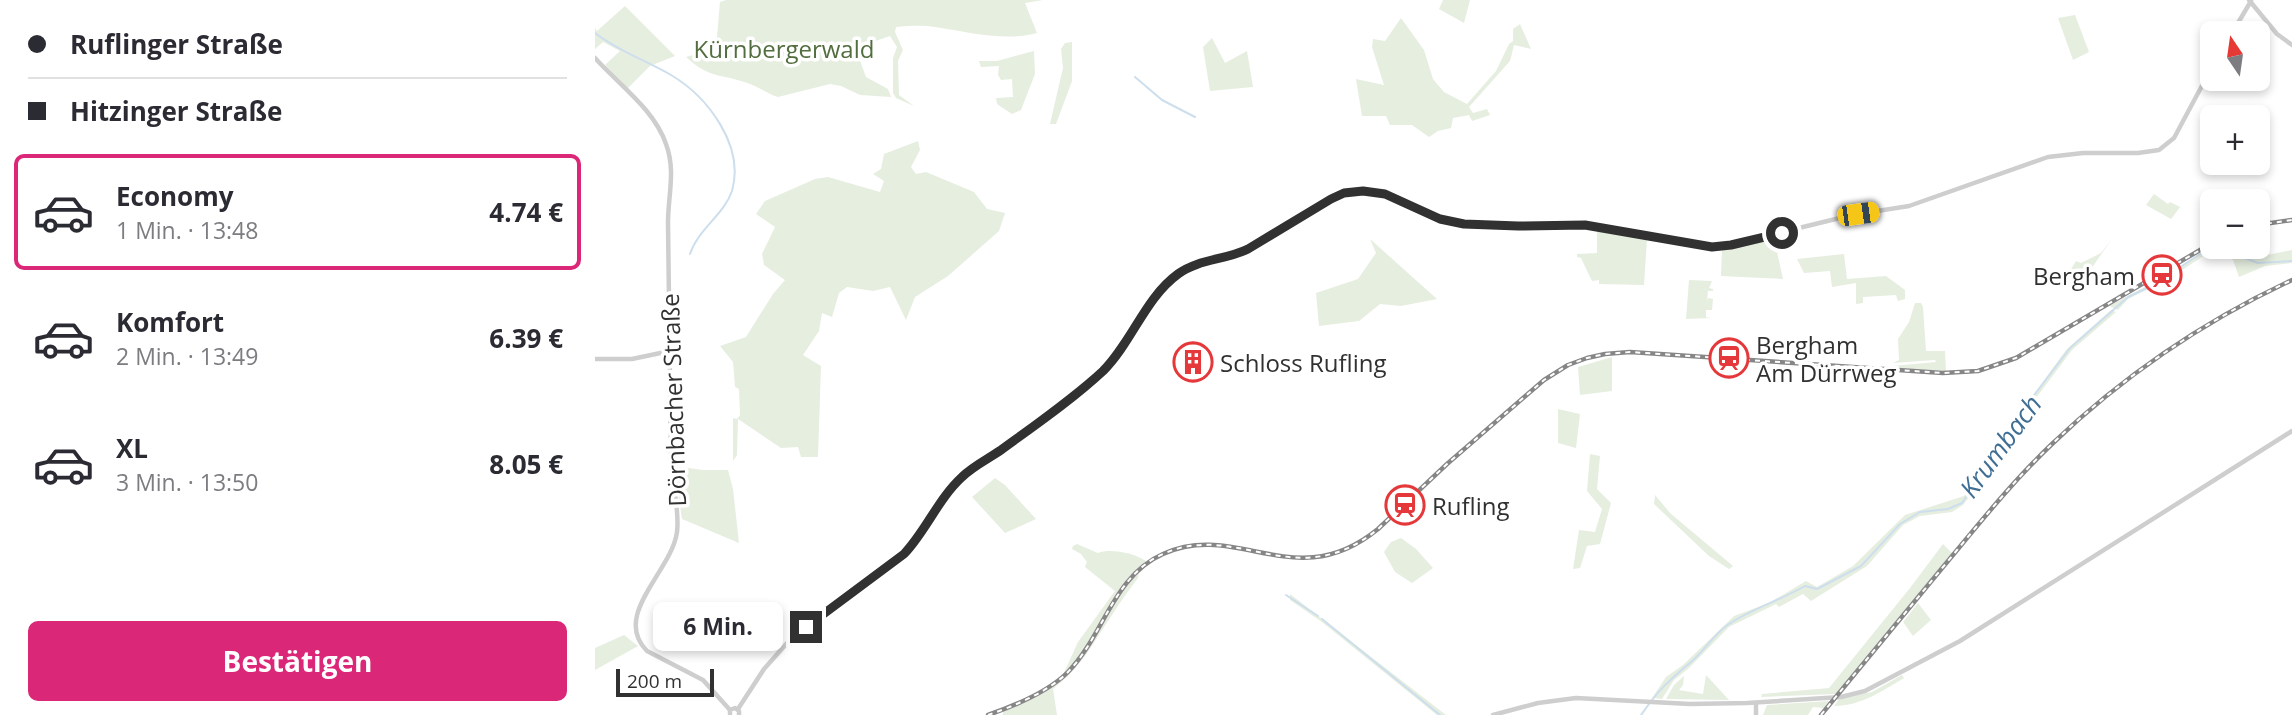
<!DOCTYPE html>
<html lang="de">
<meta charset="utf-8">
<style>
:root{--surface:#fff;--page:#f7f7f7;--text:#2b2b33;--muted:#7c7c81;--line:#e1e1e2;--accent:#db2777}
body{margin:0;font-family:"Open Sans",sans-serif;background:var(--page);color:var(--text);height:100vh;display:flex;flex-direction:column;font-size:26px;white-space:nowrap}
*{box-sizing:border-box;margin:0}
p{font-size:23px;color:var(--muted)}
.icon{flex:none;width:38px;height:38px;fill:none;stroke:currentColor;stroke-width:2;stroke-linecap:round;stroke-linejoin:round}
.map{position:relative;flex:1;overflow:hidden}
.panel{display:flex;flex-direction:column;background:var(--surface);width:595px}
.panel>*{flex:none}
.guide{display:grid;align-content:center;height:154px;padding:0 28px;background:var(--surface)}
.needle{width:46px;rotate:347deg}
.controls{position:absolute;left:1605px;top:21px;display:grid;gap:14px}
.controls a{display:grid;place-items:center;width:70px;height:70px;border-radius:10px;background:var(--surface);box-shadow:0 4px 10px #0003;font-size:35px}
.scale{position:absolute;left:21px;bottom:18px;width:98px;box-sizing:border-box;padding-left:7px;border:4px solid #313131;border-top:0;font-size:19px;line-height:24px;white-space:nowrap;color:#313131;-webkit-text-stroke:5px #fff;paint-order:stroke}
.end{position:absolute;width:32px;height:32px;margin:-16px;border:9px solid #313131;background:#fff;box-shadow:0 0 0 4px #fff}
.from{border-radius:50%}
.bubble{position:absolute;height:49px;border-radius:10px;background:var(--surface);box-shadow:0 4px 10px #0003;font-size:23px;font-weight:700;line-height:49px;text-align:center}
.car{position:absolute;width:21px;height:42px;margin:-21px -10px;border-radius:9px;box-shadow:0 0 5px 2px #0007;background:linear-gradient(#f5c518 24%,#345 0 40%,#f5c518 0 76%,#345 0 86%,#f5c518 0)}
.guide b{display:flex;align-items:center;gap:24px;height:66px;font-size:26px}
.guide b+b{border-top:2px solid var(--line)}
.guide i{width:18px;height:18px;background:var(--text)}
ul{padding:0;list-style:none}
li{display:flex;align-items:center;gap:21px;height:116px;margin:0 14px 10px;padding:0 14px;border:4px solid transparent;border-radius:10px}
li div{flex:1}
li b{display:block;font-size:26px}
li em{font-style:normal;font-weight:700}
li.current{border-color:var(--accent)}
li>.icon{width:63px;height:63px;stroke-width:1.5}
.button{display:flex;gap:14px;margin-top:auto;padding:14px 28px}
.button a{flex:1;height:80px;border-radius:10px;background:var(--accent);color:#fff;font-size:28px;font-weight:700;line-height:80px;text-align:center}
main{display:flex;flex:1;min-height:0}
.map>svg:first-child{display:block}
.green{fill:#e6eee0}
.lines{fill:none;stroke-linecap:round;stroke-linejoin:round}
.stream{stroke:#cddeed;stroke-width:2}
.tertiary{stroke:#cecece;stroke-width:4.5}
.rail-casing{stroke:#868686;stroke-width:4.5}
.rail{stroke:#fff;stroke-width:2;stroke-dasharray:5;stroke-linecap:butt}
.route{stroke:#313131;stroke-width:9}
.labels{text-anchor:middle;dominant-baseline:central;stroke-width:7;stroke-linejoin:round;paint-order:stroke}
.park-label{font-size:24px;fill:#526d3e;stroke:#fff}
.poi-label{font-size:24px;fill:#313131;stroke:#fff;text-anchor:start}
.street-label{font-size:24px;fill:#313131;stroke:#fff}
.water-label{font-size:26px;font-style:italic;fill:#3f6e94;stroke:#fff}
</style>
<main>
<section class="panel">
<div class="guide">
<b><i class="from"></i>Ruflinger Straße</b>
<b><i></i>Hitzinger Straße</b>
</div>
<ul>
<li class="current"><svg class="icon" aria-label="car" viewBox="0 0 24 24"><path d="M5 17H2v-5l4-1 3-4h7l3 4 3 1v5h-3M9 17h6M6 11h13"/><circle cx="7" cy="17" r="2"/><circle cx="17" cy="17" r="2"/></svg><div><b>Economy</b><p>1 Min. · 13:48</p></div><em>4.74 €</em></li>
<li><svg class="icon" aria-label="car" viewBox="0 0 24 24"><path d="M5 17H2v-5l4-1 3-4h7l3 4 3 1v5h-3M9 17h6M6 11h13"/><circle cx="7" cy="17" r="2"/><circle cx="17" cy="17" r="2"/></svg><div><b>Komfort</b><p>2 Min. · 13:49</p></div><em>6.39 €</em></li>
<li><svg class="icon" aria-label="car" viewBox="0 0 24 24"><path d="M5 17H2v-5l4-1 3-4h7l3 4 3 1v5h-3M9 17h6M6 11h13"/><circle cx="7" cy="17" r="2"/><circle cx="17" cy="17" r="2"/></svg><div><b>XL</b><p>3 Min. · 13:50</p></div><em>8.05 €</em></li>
</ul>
<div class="button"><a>Bestätigen</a></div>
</section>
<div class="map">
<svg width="1697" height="715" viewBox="0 0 1697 715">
<rect width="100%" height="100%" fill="#fff"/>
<g class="green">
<path d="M131 0H448L430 3 442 33C408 42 374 32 340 27 327 25 314 26 301 27L300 32 308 50 303 61 304 95 319 106 301 98 298 93V58L302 47 295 36 272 44 269 49 261 50 271 77 293 89 296 97 265 95 246 86 235 84 183 97C172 94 163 86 152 83 124 73 115 79 91 57L121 48 125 2Z"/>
<path d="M848 0H875L869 23 844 9Z"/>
<path d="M30 6 80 56 55 66 32 89 10 65 25 51 8 42 0 49V28L2 31Z"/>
<path d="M1480 15 1494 52 1478 60 1463 18Z"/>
<path d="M806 18 829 50 838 79 849 92 872 104 901 71 914 44 918 41V29L925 24 936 49 919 45 915 61 874 107 878 113 892 109 895 115 877 121 874 115 858 118 856 128 843 131 834 137 817 125H795L791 116H767L761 79 789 85 777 47 778 39 790 41Z"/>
<path d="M617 38 630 63 652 51 658 87 615 91 608 47Z"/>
<path d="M477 42V81L461 124H455L468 68 466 49 470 43Z"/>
<path d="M439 51 440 74 426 110 417 114 402 104 401 98 418 97 417 79 406 80 403 75 404 66 386 67 384 61H402Z"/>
<path d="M323 141 325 150 316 167 321 174 331 172 379 192 392 209 410 213 404 231 353 276 320 297 311 320 295 287 278 291 252 287 244 293 237 317 227 313 224 331 208 355 226 366 223 457H206L203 447 186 448 143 419 142 455 138 461V418L142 419 145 415 144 389 140 387 138 362 125 346 151 337 178 294 190 280 169 265 167 254 180 227 161 214 170 201 220 179 233 177 285 192 289 181 278 174 286 169 289 154Z"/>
<path d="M1559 194 1573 204 1575 202 1585 207 1576 219 1551 205Z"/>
<path d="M1002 228 1052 239 1049 285 1004 284V280L997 281 986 258 982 257V254L1002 253Z"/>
<path d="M1179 238 1188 279 1126 276 1127 250Z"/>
<path d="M775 239 842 299 806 306 785 304 764 321 724 326 721 293 763 279 781 253Z"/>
<path d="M1517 239 1484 286 1473 274 1481 261 1486 263 1506 253Z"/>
<path d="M1617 245 1630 247 1658 258 1697 250V263L1670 266 1644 277 1638 260 1619 249 1572 280 1533 299 1523 310 1514 306 1586 268Z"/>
<path d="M1249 254 1252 279 1291 276 1310 290V299L1303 301 1301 295 1268 297V303L1261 304V283L1237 287 1235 271 1209 273 1202 259Z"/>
<path d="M1094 280 1117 281 1114 288 1118 289V291H1113L1112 302 1113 298 1118 299 1117 310H1111V317L1115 318 1091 319Z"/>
<path d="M1320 303H1326L1328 307 1331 351H1350L1351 371 1286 367 1341 362 1340 360 1298 363 1304 360 1303 339 1314 322Z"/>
<path d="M1516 310 1521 312 1477 350 1438 402 1395 464 1388 480 1368 505 1357 512 1325 516 1308 525 1272 566 1216 601 1208 594 1184 607 1181 604 1134 627 1094 668 1079 680 1067 699 1057 698 1071 677 1088 665 1139 616 1174 603 1211 581 1222 587 1258 566 1310 515 1369 496 1399 449 1471 350Z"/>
<path d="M1017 357V391L985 395 983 367Z"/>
<path d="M963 409 985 414 981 448 963 443Z"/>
<path d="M995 454 1005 456 1002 489 1016 503 1005 544 992 546 985 568 978 569 984 530 1000 532 1007 509 992 491Z"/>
<path d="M79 466 108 470H133L138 489 144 543 87 519Z"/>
<path d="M400 478 410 485 441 519 410 533 377 497Z"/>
<path d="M1060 495 1075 513 1138 566 1134 569 1114 556 1059 504Z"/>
<path d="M806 538 821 549 838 568 817 583 800 572 789 552 796 542Z"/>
<path d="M482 544 503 553C516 548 539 553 551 561 512 591 503 642 468 675L483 642 520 591 490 567 492 562 486 554 477 549 478 546Z"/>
<path d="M1348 544 1357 553 1241 694 1166 697 1167 694 1234 688 1315 588Z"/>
<path d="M544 571 543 578C534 590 525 602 517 615 496 646 488 665 458 689L462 715H408V711C429 701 456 691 473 674 503 644 514 601 544 571Z"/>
<path d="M695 594 851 715H842L727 622 695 600Z"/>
<path d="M1323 603 1336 620 1318 636 1308 622Z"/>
<path d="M29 635 43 646 0 670V648Z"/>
<path d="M1111 675 1134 700 1071 699 1079 685 1089 676 1088 685 1084 690 1108 694Z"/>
<path d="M1307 675 1309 678C1287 691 1266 706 1239 706L1244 699 1277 692Z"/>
<path d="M1235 701 1229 708 1218 707 1213 715H1168L1172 705Z"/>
</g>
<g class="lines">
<g class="stream">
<path d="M0 33C23 51 50 60 76 75 113 97 150 146 137 191 129 215 103 229 95 254"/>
<path d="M540 77 567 100 600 117"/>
<path d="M1620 247 1663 263 1697 261"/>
<path d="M691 595 723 616"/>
<path d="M727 619 845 715"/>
<path d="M1057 700C1069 684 1082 674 1096 662 1109 651 1118 636 1131 626 1155 609 1184 601 1210 586L1222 589 1266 566 1305 524 1325 512 1353 509 1367 503 1437 398 1475 348 1533 297 1560 284 1617 246"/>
<path d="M1046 715 1054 704"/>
</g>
<g class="tertiary">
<path d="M1654 0 1682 34 1697 45"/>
<path d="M1637 33 1656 1"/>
<path d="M0 58C24 85 59 109 71 144 81 171 73 195 73 223 74 301 75 379 76 457 76 482 85 507 82 532 77 571 16 615 52 651L108 680 135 710"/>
<path d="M0 359H37L75 351"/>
<path d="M1161 703V715"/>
<path d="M143 709 169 669 193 642 314 548 353 491 367 477 417 441 507 372 525 351 564 292 578 278 600 265 648 252 740 197 762 191 784 193 845 219 864 224 923 226 990 224 1105 246H1130L1257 215 1314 206 1453 157 1488 153H1543L1564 150 1579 138 1617 67"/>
<path d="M135 715V710L140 708 144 711V715"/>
<path d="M898 715 943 703 981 698 1095 704 1152 703 1246 697 1270 691 1365 641 1697 431"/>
</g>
<g class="rail-casing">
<g id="rail">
<path d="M1662 225 1697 220"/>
<path d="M393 715C419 706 453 692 473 672 509 635 518 576 568 554 643 520 701 596 783 529L852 464 949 380 973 365 992 358 1010 354 1035 352 1348 373 1383 371 1421 358 1617 243"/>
<path d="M1226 715C1266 666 1307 617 1348 567 1383 525 1417 482 1457 444 1527 377 1609 321 1697 280"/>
</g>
</g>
<use href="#rail" class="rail"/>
</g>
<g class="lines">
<path class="route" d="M211 627 309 554C331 531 343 499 367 477 378 466 393 459 406 450 439 426 478 399 508 371 537 342 550 298 583 274 603 259 631 260 653 249L736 199 749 193 768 191 790 194 845 219 869 224 923 226 990 225 1117 247 1136 245 1187 233"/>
</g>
<defs>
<g id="station-ring" transform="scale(2.0125)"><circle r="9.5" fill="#fff" stroke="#e4383b" stroke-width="1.5"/><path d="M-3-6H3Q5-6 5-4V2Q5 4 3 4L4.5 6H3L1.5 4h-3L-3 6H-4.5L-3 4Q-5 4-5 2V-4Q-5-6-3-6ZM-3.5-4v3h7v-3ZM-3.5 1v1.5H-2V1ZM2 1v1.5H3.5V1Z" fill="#e4383b"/></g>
<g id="building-ring" transform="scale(2.0125)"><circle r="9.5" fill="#fff" stroke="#e4383b" stroke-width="1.5"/><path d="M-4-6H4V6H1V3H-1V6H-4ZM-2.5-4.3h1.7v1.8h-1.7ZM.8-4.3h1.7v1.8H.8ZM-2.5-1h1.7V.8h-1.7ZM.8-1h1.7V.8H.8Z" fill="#e4383b"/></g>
</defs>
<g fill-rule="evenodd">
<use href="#station-ring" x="1567" y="275"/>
<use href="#station-ring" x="1134" y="358"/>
<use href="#building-ring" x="598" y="362"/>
<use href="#station-ring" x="810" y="505"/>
</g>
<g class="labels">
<g class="park-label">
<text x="189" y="48">Kürnbergerwald</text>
</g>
<g class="poi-label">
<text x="1540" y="275" text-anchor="end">Bergham</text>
<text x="1161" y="344">Bergham<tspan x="1161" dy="28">Am Dürrweg</tspan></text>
<text x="625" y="362">Schloss Rufling</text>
<text x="837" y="505">Rufling</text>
</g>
<g class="street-label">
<text transform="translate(78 400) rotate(-92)">Dörnbacher Straße</text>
</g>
<g class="water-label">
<text transform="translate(1405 446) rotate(-54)">Krumbach</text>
</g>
</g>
</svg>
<div class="controls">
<a><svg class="needle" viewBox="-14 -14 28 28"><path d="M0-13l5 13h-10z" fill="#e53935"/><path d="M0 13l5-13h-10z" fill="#7c7c81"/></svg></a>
<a>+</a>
<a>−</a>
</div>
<div class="scale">200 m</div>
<i class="end from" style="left:1187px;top:233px"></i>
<i class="end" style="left:211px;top:627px"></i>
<div class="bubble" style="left:58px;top:602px;width:130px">6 Min.</div>
<i class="car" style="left:1263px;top:214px;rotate:82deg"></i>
</div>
</main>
